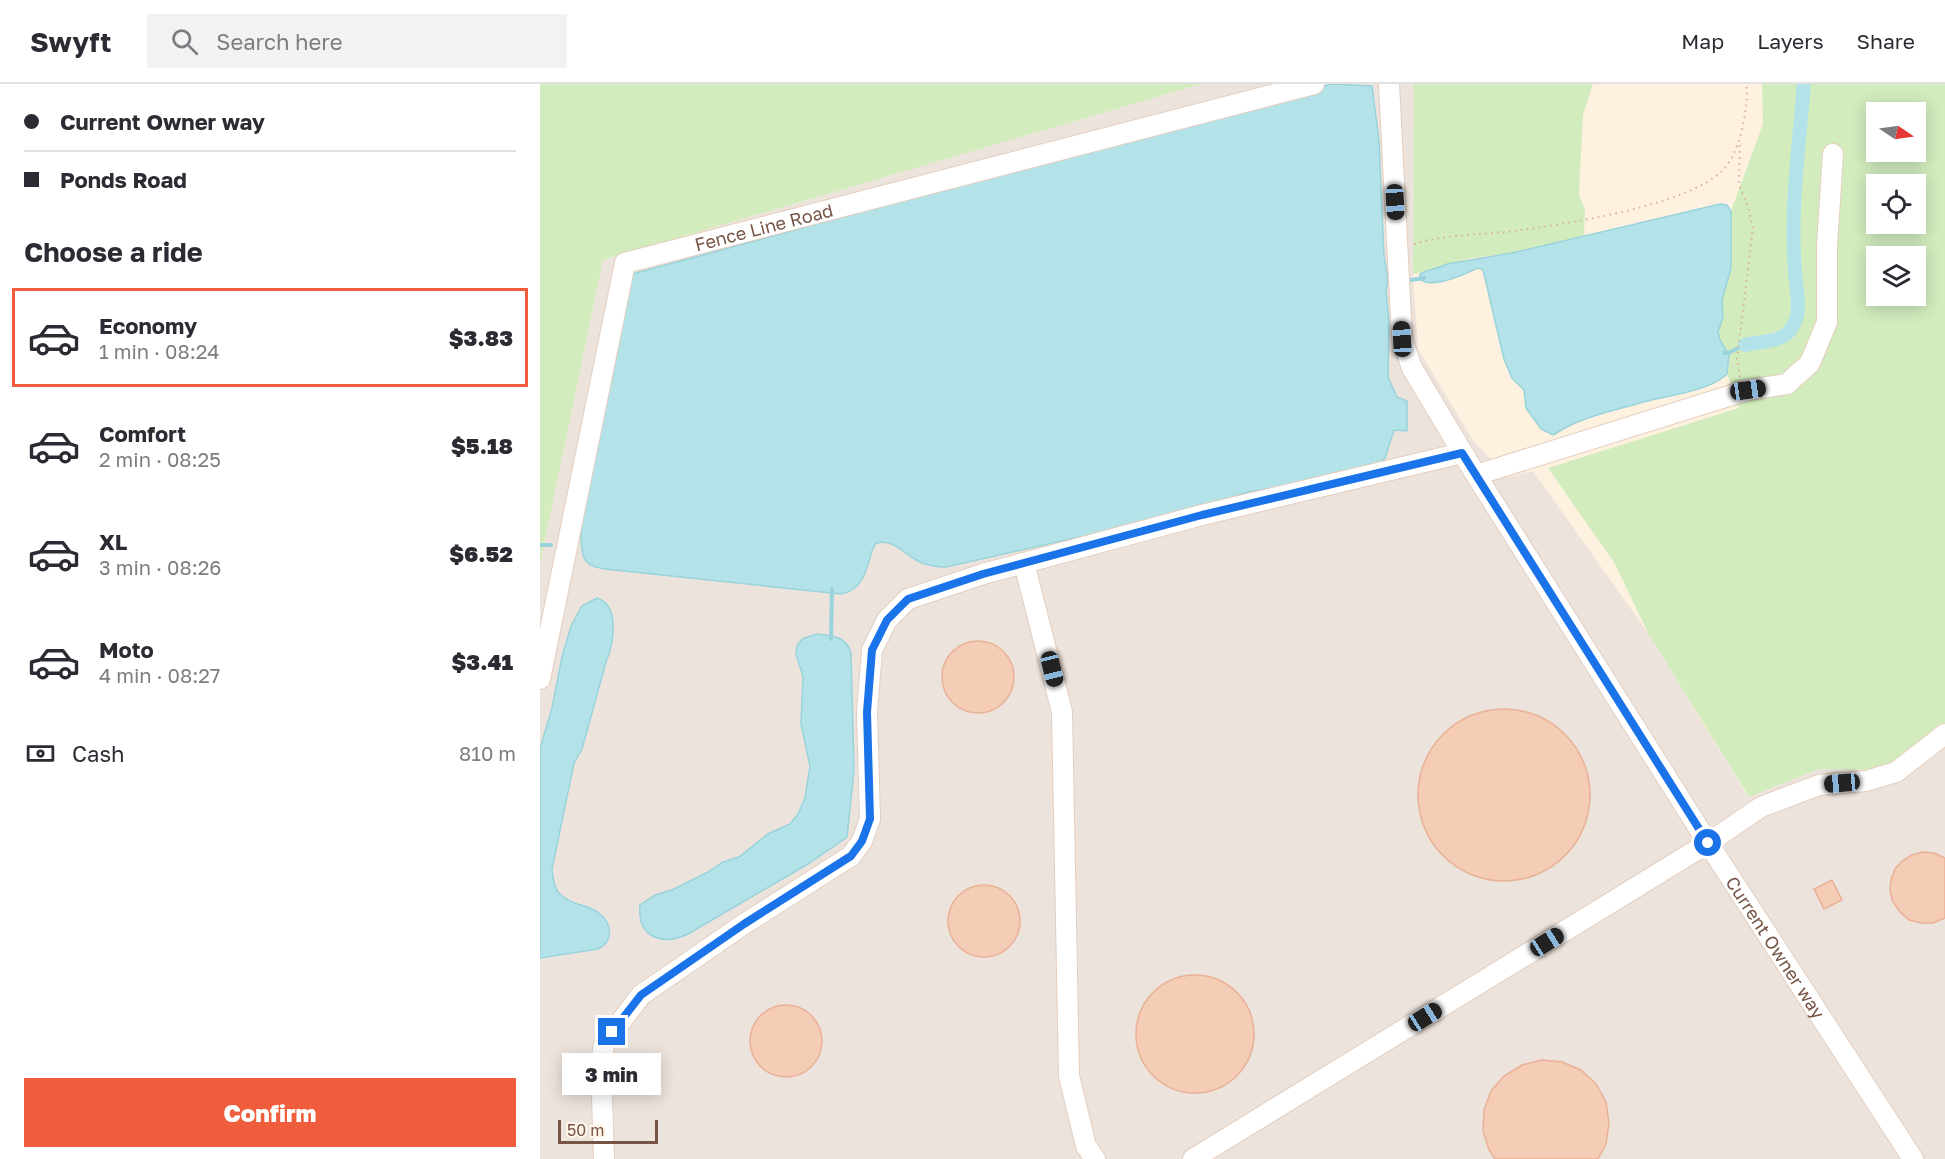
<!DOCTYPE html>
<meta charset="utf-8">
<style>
:root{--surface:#fff;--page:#f2f2f3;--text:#2b2b33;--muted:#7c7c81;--line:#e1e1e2;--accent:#f05d3c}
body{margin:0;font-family:"Golos Text",sans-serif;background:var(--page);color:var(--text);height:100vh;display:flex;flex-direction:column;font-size:22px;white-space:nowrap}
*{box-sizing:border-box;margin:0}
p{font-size:20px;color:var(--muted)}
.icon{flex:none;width:33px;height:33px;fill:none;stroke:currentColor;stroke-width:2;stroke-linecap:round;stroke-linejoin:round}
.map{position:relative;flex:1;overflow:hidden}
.details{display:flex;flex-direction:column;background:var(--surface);width:540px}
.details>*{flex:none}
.top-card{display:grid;align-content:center;height:132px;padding:0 24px;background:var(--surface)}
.needle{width:39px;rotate:103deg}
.controls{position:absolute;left:1326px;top:18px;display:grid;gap:12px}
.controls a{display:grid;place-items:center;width:60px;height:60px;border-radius:0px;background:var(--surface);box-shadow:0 3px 15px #0003;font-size:30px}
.scale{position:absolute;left:18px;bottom:15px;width:100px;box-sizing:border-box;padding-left:6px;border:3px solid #765546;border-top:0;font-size:16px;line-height:21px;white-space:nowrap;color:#765546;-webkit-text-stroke:4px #fff5e8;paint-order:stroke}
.end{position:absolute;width:27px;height:27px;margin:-14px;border:8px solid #1a73e8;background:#fff;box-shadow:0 0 0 3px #fff}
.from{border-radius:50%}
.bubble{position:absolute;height:42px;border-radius:0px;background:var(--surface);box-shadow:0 3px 15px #0003;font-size:20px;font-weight:800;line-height:42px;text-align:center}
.car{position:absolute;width:18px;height:36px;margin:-18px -9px;border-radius:8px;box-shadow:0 0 4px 2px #0007;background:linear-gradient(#222 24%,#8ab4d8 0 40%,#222 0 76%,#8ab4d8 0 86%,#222 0)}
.top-card b{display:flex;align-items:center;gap:21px;height:57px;font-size:22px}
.top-card b+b{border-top:2px solid var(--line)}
.top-card i{width:15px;height:15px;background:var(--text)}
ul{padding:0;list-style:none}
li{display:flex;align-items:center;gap:18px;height:99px;margin:0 12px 9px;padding:0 12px;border:3px solid transparent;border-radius:0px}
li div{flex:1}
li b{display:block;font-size:22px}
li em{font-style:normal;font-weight:800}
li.on{border-color:var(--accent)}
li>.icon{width:54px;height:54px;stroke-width:1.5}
h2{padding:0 24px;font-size:27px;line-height:72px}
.pay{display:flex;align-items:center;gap:15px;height:66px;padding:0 24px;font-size:22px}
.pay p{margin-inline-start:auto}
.action{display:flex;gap:12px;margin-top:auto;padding:12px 24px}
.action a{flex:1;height:69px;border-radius:0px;background:var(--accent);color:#fff;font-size:24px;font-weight:800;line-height:69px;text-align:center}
header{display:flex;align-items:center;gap:36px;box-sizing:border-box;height:84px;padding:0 30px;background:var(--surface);border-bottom:2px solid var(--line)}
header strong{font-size:28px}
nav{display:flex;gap:33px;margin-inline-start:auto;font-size:21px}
.search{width:420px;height:54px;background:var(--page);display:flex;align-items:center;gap:15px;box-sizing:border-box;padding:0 21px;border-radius:0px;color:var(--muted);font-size:22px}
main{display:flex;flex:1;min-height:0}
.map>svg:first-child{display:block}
.industrial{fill:#ece3dc}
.green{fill:#d2ecbe;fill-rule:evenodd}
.water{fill:#b3e3e8;stroke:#99d3db;stroke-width:1.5}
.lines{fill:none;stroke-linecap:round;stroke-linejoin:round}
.stream{stroke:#99d3db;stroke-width:4}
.canal{stroke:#b3e3e8;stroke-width:14}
.building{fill:#f5ccb6;stroke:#e9b195;stroke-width:1.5}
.minor-casing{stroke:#e4cebe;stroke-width:22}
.path{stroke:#d9af99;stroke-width:2;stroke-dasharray:1.5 4.5;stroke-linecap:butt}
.minor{stroke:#fff;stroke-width:20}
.route{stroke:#1a73e8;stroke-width:8}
.labels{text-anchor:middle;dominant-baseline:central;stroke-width:6;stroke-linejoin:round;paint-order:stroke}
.street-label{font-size:18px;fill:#765546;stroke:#fff5e8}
</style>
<header>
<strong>Swyft</strong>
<div class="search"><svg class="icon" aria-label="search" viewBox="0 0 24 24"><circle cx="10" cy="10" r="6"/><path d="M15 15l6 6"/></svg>Search here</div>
<nav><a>Map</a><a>Layers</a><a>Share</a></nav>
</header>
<main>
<section class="details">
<div class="top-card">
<b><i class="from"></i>Current Owner way</b>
<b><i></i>Ponds Road</b>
</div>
<h2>Choose a ride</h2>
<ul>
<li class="on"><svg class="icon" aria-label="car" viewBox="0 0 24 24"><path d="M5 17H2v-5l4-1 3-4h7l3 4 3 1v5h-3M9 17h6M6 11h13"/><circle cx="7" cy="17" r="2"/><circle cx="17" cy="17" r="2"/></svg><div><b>Economy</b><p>1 min · 08:24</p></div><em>$3.83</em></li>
<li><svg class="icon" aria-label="car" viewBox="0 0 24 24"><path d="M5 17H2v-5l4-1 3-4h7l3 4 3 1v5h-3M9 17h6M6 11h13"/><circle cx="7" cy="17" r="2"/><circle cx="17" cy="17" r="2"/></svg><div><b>Comfort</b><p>2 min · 08:25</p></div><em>$5.18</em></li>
<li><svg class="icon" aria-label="car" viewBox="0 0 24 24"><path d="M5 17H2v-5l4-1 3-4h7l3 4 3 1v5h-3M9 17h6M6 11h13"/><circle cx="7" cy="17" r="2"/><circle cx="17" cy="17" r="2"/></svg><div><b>XL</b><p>3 min · 08:26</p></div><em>$6.52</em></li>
<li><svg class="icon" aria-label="car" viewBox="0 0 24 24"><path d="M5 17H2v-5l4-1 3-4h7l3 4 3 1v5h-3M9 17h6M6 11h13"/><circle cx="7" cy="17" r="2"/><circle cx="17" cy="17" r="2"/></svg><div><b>Moto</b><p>4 min · 08:27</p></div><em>$3.41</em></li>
</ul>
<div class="pay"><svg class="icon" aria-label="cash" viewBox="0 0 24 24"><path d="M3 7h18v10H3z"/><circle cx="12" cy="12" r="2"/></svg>Cash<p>810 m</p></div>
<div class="action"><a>Confirm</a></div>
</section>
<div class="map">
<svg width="1405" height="1075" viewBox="0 0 1405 1075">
<rect width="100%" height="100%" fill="#fef1e0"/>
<path class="industrial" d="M661 0H874L873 190 878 265 934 358 969 393 993 387 1108 549 1208 713 1279 685 1355 686 1405 647V1075H0V480L63 176Z"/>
<g class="green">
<path d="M0 0H661L63 176 0 480Z"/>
<path d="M874 0H1053L1043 31 1039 111 1045 126 1044 153 972 169 932 174 907 180 898 185 873 190Z"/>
<path d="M1222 0H1405V647L1355 686 1279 685 1209 713 1108 549 1075 480 1008 384 1199 324 1187 290 1190 275 1180 256 1178 248 1182 236V216L1191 184V127L1223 40ZM1336 28H1376V68H1336ZM1336 100H1376V140H1336ZM1336 172H1376V212H1336Z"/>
</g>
<g class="water">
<path d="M792 0 832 2 839 57 844 172 848 195 846 207 849 238 848 293 857 313 867 317V347L854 346 845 374 837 382 757 401 708 408 641 430 406 483C398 483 390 482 382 479 365 472 355 454 336 459L333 464C327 483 324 506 301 510L65 485C56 483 46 482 43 471 36 440 49 397 55 366 66 310 77 255 88 199L93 190Z"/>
<path d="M1180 120 1187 121 1191 127V184L1182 216 1183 233 1178 248 1180 256 1189 271 1187 290C1167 309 1125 311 1100 319 1075 326 1047 332 1025 344 1021 346 1017 349 1013 351L1001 345 986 324 984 306 972 294 964 275 943 186 938 184C925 190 891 206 880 195V190C888 185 898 185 907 180L972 169Z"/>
<path d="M57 514C81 522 73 561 66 578L42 665 34 679 12 785C13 792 13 801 18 808 30 822 49 820 60 830 73 841 73 858 58 865L0 874V665L12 624 22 573 31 542 42 522Z"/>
<path d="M277 550C293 552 306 552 311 569L314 686 307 753 268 780 148 850C122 862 97 854 100 821L115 811 132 806 168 788 183 778 199 773 228 750 250 740 258 730 265 714 270 682 261 640 263 592 256 571 257 562 262 555Z"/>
</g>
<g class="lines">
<g class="stream">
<path d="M864 197 884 194"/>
<path d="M1184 269H1188L1205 261"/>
<path d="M0 461H11"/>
<path d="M291 555 292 505"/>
</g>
<path class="canal" d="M1205 261C1220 257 1242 259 1251 245 1263 229 1256 206 1255 187 1250 125 1259 62 1264 0"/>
</g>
<g class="building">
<circle cx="438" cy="593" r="36"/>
<circle cx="964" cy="711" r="86"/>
<path d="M1383 768 1394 769 1405 774V834L1393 839H1381L1369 836 1360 828 1353 818 1350 807 1351 796 1355 785 1362 777 1372 771Z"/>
<path d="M1292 796 1302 816 1284 825 1274 805Z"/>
<circle cx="444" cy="837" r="36"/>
<circle cx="655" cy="950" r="59"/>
<circle cx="246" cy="957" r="36"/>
<path d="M1002 976 1022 978 1041 986 1056 1000 1066 1018 1069 1039 1066 1060 1058 1075H955L949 1066 943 1047 944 1026 951 1007 964 992 982 981Z"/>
</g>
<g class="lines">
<g class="minor-casing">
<g id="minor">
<path id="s1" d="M849 0 862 255 872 284 936 391 1168 759 1373 1075"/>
<path d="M936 391 1208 306 1247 300 1270 279 1287 238V161L1293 70"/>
<path d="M484 479 522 628 529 992 546 1062 555 1075"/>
<path id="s2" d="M0 595 85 179 774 0"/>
<path d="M64 1075 61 981 64 960 101 911 204 840 311 772 322 757 330 735 327 628 332 566 347 536 368 515 443 490 662 431 922 369"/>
<path d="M653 1075 1168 759 1221 723 1279 701 1326 697 1356 688 1405 650"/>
</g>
</g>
<g class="path">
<path d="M874 160C907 150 941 151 974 147 1026 140 1147 122 1183 86 1195 73 1201 53 1204 36 1206 23 1208 13 1206 0"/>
<path d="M1200 293 1197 275 1213 144 1208 122 1199 101 1200 59"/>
</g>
<use href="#minor" class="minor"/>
</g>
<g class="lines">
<path class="route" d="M72 948 101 911 204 840 311 772 322 757 330 735 327 628 332 566 347 536 368 515 443 490 662 431 922 369 1168 759"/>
</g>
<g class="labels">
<g class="street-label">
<text stroke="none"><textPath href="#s2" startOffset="568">Fence Line Road</textPath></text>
<text stroke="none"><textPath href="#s1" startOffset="970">Current Owner way</textPath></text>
</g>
</g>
</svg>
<div class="controls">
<a><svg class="needle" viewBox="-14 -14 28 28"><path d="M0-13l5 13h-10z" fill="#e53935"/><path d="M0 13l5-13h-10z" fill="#7c7c81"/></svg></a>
<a><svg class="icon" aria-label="locate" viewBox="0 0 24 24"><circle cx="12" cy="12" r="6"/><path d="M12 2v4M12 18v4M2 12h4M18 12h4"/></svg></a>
<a><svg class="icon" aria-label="layers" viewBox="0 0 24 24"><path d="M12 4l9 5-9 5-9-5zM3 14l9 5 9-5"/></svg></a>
</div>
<div class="scale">50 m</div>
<i class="end from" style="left:1168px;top:759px"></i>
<i class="end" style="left:72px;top:948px"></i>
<div class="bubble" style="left:22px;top:969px;width:99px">3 min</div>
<i class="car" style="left:855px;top:118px;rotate:177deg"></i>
<i class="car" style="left:862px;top:255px;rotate:357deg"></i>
<i class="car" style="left:1208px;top:306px;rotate:82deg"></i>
<i class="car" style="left:512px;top:585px;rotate:166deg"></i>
<i class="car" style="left:1302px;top:699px;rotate:265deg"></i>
<i class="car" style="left:1007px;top:858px;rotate:58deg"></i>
<i class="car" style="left:885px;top:933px;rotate:58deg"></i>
</div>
</main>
